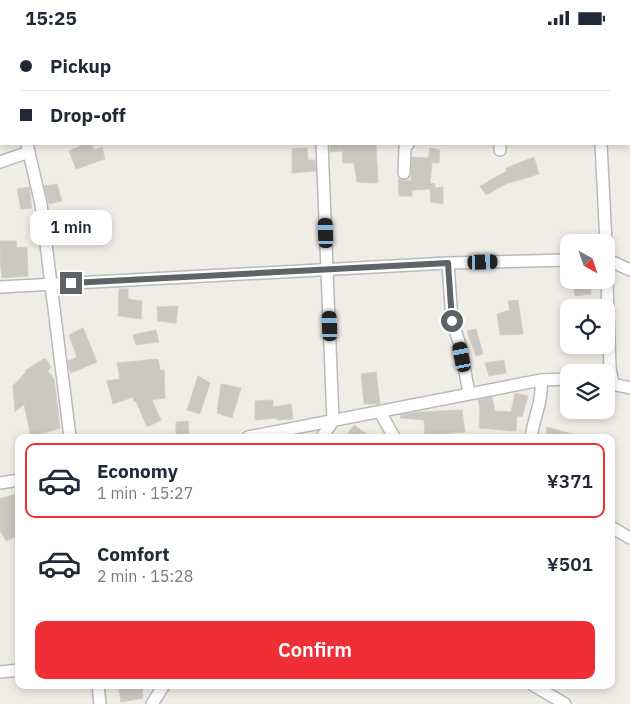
<!DOCTYPE html>
<meta charset="utf-8">
<style>
:root{--surface:#fff;--page:#f2f2f3;--text:#1f2937;--muted:#747a83;--line:#e0e1e3;--accent:#ef2e36}
body{margin:0;font-family:"IBM Plex Sans",sans-serif;background:var(--page);color:var(--text);height:100vh;display:flex;flex-direction:column;font-size:19px;white-space:nowrap}
*{box-sizing:border-box;margin:0}
p{font-size:16px;color:var(--muted)}
.icon{flex:none;width:28px;height:28px;fill:none;stroke:currentColor;stroke-width:2;stroke-linecap:round;stroke-linejoin:round}
.map{position:relative;flex:1;overflow:hidden}
.panel{position:absolute;left:15px;top:399px;width:600px;height:255px;display:flex;flex-direction:column;background:var(--surface);border-radius:10px;box-shadow:0 2px 8px #0003}
.panel>*{flex:none}
.guide{position:absolute;left:0px;top:0px;width:630px;height:110px;box-shadow:0 2px 8px #0003;display:grid;align-content:center;height:110px;padding:0 20px;background:var(--surface)}
.needle{width:32px;rotate:140deg}
.fabs{position:absolute;left:560px;top:199px;display:grid;gap:10px}
.fabs a{display:grid;place-items:center;width:55px;height:55px;border-radius:10px;background:var(--surface);box-shadow:0 2px 8px #0003;font-size:25px}
.end{position:absolute;width:22px;height:22px;margin:-11px;border:6px solid #5e6367;background:#fff;box-shadow:0 0 0 2px #fff}
.from{border-radius:50%}
.bubble{position:absolute;height:35px;border-radius:10px;background:var(--surface);box-shadow:0 2px 8px #0003;font-size:16px;font-weight:600;line-height:35px;text-align:center}
.car{position:absolute;width:15px;height:30px;margin:-15px -8px;border-radius:6px;box-shadow:0 0 4px 1px #0007;background:linear-gradient(#222 24%,#8ab4d8 0 40%,#222 0 76%,#8ab4d8 0 86%,#222 0)}
.guide b{display:flex;align-items:center;gap:18px;height:48px;font-size:19px}
.guide b+b{border-top:1px solid var(--line)}
.guide i{width:12px;height:12px;background:var(--text)}
ul{padding:9px 0 0;list-style:none}
li{display:flex;align-items:center;gap:15px;height:75px;margin:0 10px 8px;padding:0 10px;border:2px solid transparent;border-radius:10px}
li div{flex:1}
li b{display:block;font-size:19px}
li em{font-style:normal;font-weight:600}
li.on{border-color:var(--accent)}
li>.icon{width:45px;height:45px;stroke-width:1.5}
.action{display:flex;gap:10px;margin-top:auto;padding:10px 20px}
.action a{flex:1;height:58px;border-radius:10px;background:var(--accent);color:#fff;font-size:20px;font-weight:600;line-height:58px;text-align:center}
.status{display:flex;justify-content:space-between;align-items:center;height:35px;padding:0 25px;background:var(--surface);direction:ltr}
.status svg{height:14px;fill:currentColor}
.map>svg:first-child{display:block}
.building{fill:#cbc8c2;stroke:#d6cec4}
.lines{fill:none;stroke-linecap:round;stroke-linejoin:round}
.minor-casing{stroke:#b7babd;stroke-width:14}
.secondary-casing{stroke:#b5babe;stroke-width:19}
.minor{stroke:#fff;stroke-width:11}
.secondary{stroke:#fff;stroke-width:16}
.route{stroke:#5e6367;stroke-width:6}
</style>
<div class="status"><b>15:25</b><svg viewBox="0 0 49 12"><path d="M0 12V9h3v3zM5 12V6h3v6zM10 12V3h3v9zM15 12V0h3v12zM26 1h20v11H26zM47 4h2v5h-2z"/></svg></div>
<div class="map">
<svg width="630" height="669" viewBox="0 0 630 669">
<rect width="100%" height="100%" fill="#f0ede6"/>
<g class="building">
<path d="M85 109H91L95 115 102 112 105 124 76 134 69 116Z"/>
<path d="M330 109H354V110L376 109 378 148 357 147 354 128H343L342 116 330 117Z"/>
<path d="M307 113 308 125H315L316 136 292 138V114Z"/>
<path d="M430 113 440 115 439 128 432 127 430 148 435 149V153L443 152V169L431 167 430 154 412 155V161H399L398 144 411 146 412 122 428 123Z"/>
<path d="M534 122 539 139 506 149 486 160 480 151 507 136 506 133Z"/>
<path d="M57 149 62 166 49 169 44 151Z"/>
<path d="M29 152 32 173 21 174 17 154Z"/>
<path d="M0 206H16L17 213 27 212 28 241 2 243 0 225Z"/>
<path d="M573 245H590L591 259 575 261Z"/>
<path d="M119 254H128V264L142 266 141 284 118 281Z"/>
<path d="M518 265 523 299 500 300 497 279 510 275 508 266Z"/>
<path d="M178 271 176 288 158 286 157 272Z"/>
<path d="M83 293 97 327 71 338 69 333 68 326 77 322 69 300Z"/>
<path d="M476 294 483 319 476 321 467 296Z"/>
<path d="M156 295 159 307 136 310 133 300Z"/>
<path d="M45 323 51 332 48 336 54 344 60 393 31 402 24 369 15 377 13 351 26 337 25 336Z"/>
<path d="M158 324 160 335H164L165 363 152 365 161 385 147 392 136 366 134 367 133 362 113 369 107 346 120 344 117 328Z"/>
<path d="M504 325 506 338 489 341 485 328Z"/>
<path d="M376 337 380 369H364L361 339Z"/>
<path d="M198 341 210 348 200 379 187 375Z"/>
<path d="M221 349 241 353 232 383 217 378Z"/>
<path d="M515 358 528 361 522 382 517 381 516 396 479 393 480 374 478 365 492 362 495 376 511 377Z"/>
<path d="M273 365V372L291 369 293 384 277 385V383L255 385V366Z"/>
<path d="M462 375 465 397 436 399V401L425 402 424 385 400 383 401 380 417 377Z"/>
<path d="M188 386 189 402H176V387Z"/>
<path d="M354 390 371 402H345Z"/>
<path d="M547 392 575 400 574 402H546Z"/>
<path d="M19 458V500L6 506 0 495V464Z"/>
<path d="M118 650H142L143 663 121 667Z"/>
</g>
<g class="lines">
<g class="minor-casing">
<g id="minor">
<path d="M10 0 11 1"/>
<path d="M346 0V1"/>
<path d="M196 1V0"/>
<path d="M629 44 630 45"/>
<path d="M27 109 41 169 70 402"/>
<path d="M500 109V115"/>
<path d="M601 109 606 208"/>
<path d="M0 127 29 117"/>
<path d="M404 138 405 112 408 109"/>
<path d="M606 220 610 333 613 349"/>
<path d="M606 224 630 235"/>
<path d="M448 228 452 286 460 310 469 358"/>
<path d="M0 252 448 228 569 225"/>
<path d="M607 348 630 353"/>
<path d="M380 377 394 402"/>
<path d="M248 402 541 345 569 344"/>
<path d="M322 402 333 386 322 109"/>
<path d="M531 402C534 383 543 364 541 345"/>
<path d="M0 448 19 445"/>
<path d="M611 492 630 503"/>
<path d="M0 637 19 635"/>
<path d="M98 650 100 669"/>
<path d="M533 650 565 669"/>
<path d="M152 669 164 650"/>
</g>
</g>
<g class="secondary-casing">
<g id="secondary">
<path d="M629 25 630 24"/>
<path d="M0 49H1"/>
</g>
</g>
<use href="#minor" class="minor"/>
<use href="#secondary" class="secondary"/>
</g>
<g class="lines">
<path class="route" d="M71 248 448 228 452 286"/>
</g>
</svg>
<div class="fabs">
<a><svg class="needle" viewBox="-14 -14 28 28"><path d="M0-13l5 13h-10z" fill="#e53935"/><path d="M0 13l5-13h-10z" fill="#747a83"/></svg></a>
<a><svg class="icon" aria-label="locate" viewBox="0 0 24 24"><circle cx="12" cy="12" r="6"/><path d="M12 2v4M12 18v4M2 12h4M18 12h4"/></svg></a>
<a><svg class="icon" aria-label="layers" viewBox="0 0 24 24"><path d="M12 4l9 5-9 5-9-5zM3 14l9 5 9-5"/></svg></a>
</div>
<i class="end from" style="left:452px;top:286px"></i>
<i class="end" style="left:71px;top:248px"></i>
<div class="bubble" style="left:30px;top:175px;width:82px">1 min</div>
<i class="car" style="left:326px;top:198px;rotate:358deg"></i>
<i class="car" style="left:483px;top:227px;rotate:88deg"></i>
<i class="car" style="left:330px;top:291px;rotate:358deg"></i>
<i class="car" style="left:462px;top:322px;rotate:349deg"></i>
<div class="guide">
<b><i class="from"></i>Pickup</b>
<b><i></i>Drop-off</b>
</div>
<section class="panel">
<ul>
<li class="on"><svg class="icon" aria-label="car" viewBox="0 0 24 24"><path d="M5 17H2v-5l4-1 3-4h7l3 4 3 1v5h-3M9 17h6M6 11h13"/><circle cx="7" cy="17" r="2"/><circle cx="17" cy="17" r="2"/></svg><div><b>Economy</b><p>1 min · 15:27</p></div><em>¥371</em></li>
<li><svg class="icon" aria-label="car" viewBox="0 0 24 24"><path d="M5 17H2v-5l4-1 3-4h7l3 4 3 1v5h-3M9 17h6M6 11h13"/><circle cx="7" cy="17" r="2"/><circle cx="17" cy="17" r="2"/></svg><div><b>Comfort</b><p>2 min · 15:28</p></div><em>¥501</em></li>
</ul>
<div class="action"><a>Confirm</a></div>
</section>
</div>
